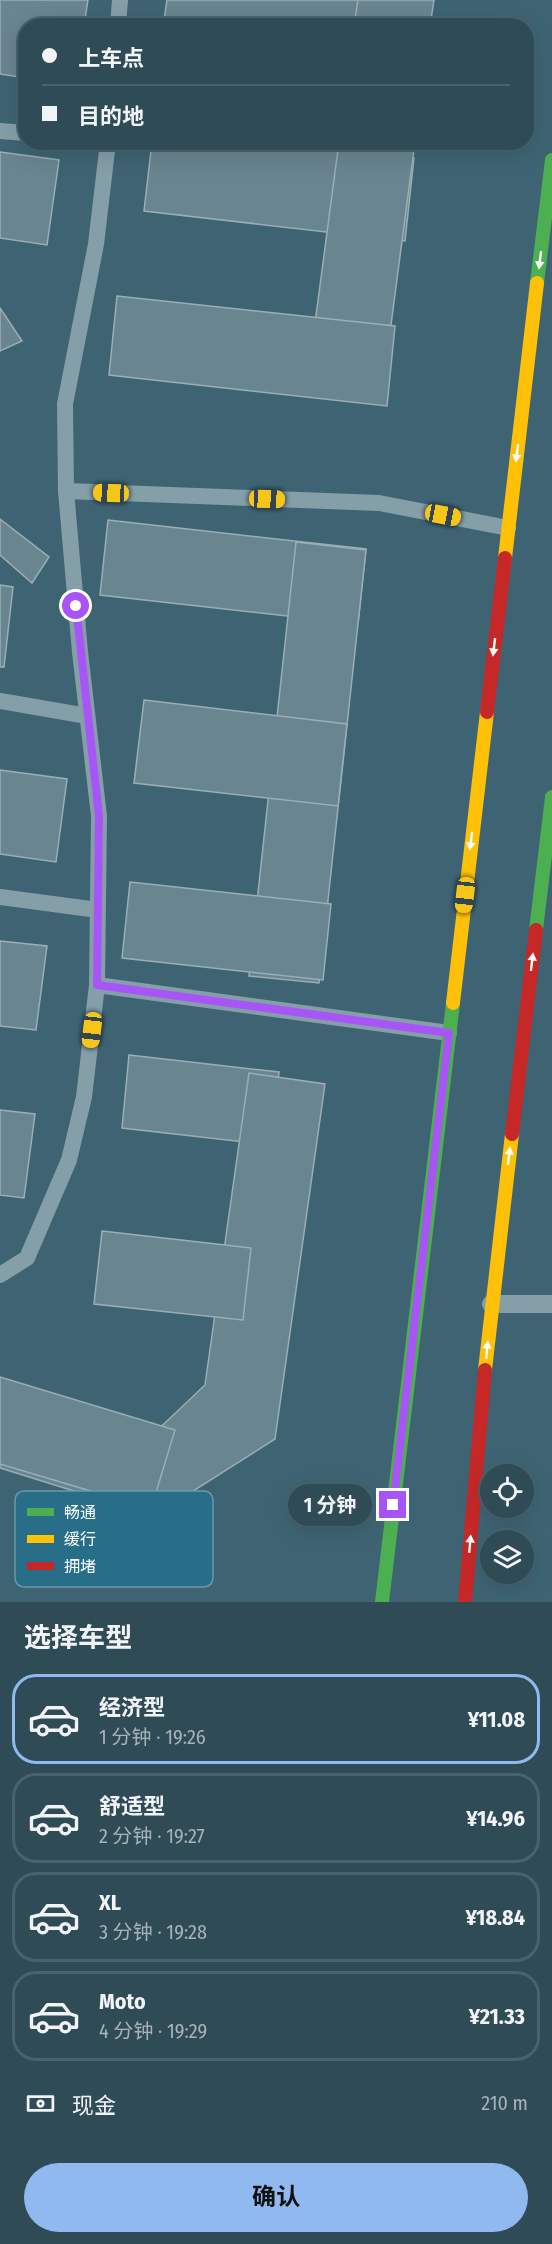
<!DOCTYPE html>
<html lang="zh">
<meta charset="utf-8">
<style>
:root{--surface:#2e4b56;--page:#36525c;--text:#f1f3f6;--muted:#a7b3b9;--line:#49636c;--accent:#90b9f0}
body{margin:0;font-family:"Fira Sans Condensed","Noto Sans SC",sans-serif;background:var(--page);color:var(--text);height:100vh;display:flex;flex-direction:column;font-size:22px;white-space:nowrap}
*{box-sizing:border-box;margin:0}
p{font-size:20px;color:var(--muted)}
.icon{flex:none;width:33px;height:33px;fill:none;stroke:currentColor;stroke-width:2;stroke-linecap:round;stroke-linejoin:round}
.map{position:relative;height:1602px;overflow:hidden}
.details{display:flex;flex-direction:column;background:var(--surface);flex:1}
.details>*{flex:none}
.guide{position:absolute;left:18px;top:18px;width:516px;height:132px;border-radius:24px;box-shadow:0 6px 24px #0002,0 0 0 2px var(--line);display:grid;align-content:center;height:132px;padding:0 24px;background:var(--surface)}
.controls{position:absolute;left:480px;top:1464px;display:grid;gap:12px}
.controls a{display:grid;place-items:center;width:54px;height:54px;border-radius:50%;background:var(--surface);box-shadow:0 6px 24px #0002,0 0 0 2px var(--line);font-size:30px}
.end{position:absolute;width:27px;height:27px;margin:-14px;border:8px solid #a855f7;background:#fff;box-shadow:0 0 0 3px #fff}
.from{border-radius:50%}
.bubble{position:absolute;height:42px;border-radius:21px;background:var(--surface);box-shadow:0 6px 24px #0002,0 0 0 2px var(--line);font-size:20px;font-weight:700;line-height:42px;text-align:center}
.car{position:absolute;width:18px;height:36px;margin:-18px -9px;border-radius:8px;box-shadow:0 0 4px 2px #0007;background:linear-gradient(#f5c518 24%,#345 0 40%,#f5c518 0 76%,#345 0 86%,#f5c518 0)}
.guide b{display:flex;align-items:center;gap:21px;height:57px;font-size:22px}
.guide b+b{border-top:2px solid var(--line)}
.guide i{width:15px;height:15px;background:var(--text)}
ul{padding:0;list-style:none}
li{display:flex;align-items:center;gap:18px;height:90px;margin:0 12px 9px;padding:0 12px;border:3px solid var(--line);border-radius:24px}
li div{flex:1}
li b{display:block;font-size:22px}
li em{font-style:normal;font-weight:700}
li.on{border-color:var(--accent)}
li>.icon{width:54px;height:54px;stroke-width:1.5}
h2{padding:0 24px;font-size:27px;line-height:72px}
.pay{display:flex;align-items:center;gap:15px;height:66px;padding:0 24px;font-size:22px}
.pay p{margin-inline-start:auto}
.action{display:flex;gap:12px;margin-top:auto;padding:12px 24px}
.action a{flex:1;height:69px;border-radius:36px;background:var(--accent);color:#111;font-size:24px;font-weight:700;line-height:69px;text-align:center}
.map>svg:first-child{display:block}
.building{fill:#698590;stroke:#99aeb6;stroke-width:1.5}
.lines{fill:none;stroke-linecap:round;stroke-linejoin:round}
.lane{stroke:#859fa8;stroke-width:16}
.street{stroke:#859fa8;stroke-width:18}
.fast{stroke:#4caf50;stroke-width:14}
.slow{stroke:#ffc107;stroke-width:14}
.jam{stroke:#c62828;stroke-width:14}
.oneway{fill:#f6fbf6}
.route{stroke:#a855f7;stroke-width:8}
.key{fill:#286e89;stroke:#689aac;stroke-width:1.5}
.key-label{font-size:16px;fill:#fff}
</style>
<div class="map">
<svg width="552" height="1602" viewBox="0 0 552 1602">
<rect width="100%" height="100%" fill="#3e6473"/>
<g class="building">
<path d="M0 0H88L84 26H26V78L0 74Z"/>
<path d="M167 0H430L427 26H163Z"/>
<path d="M358 0H434L430 26H354Z"/>
<path d="M152 142H279L414 158 405 241 144 211Z"/>
<path d="M339 142H415L381 401 306 391Z"/>
<path d="M0 152 59 160 47 245 0 238Z"/>
<path d="M117 296 395 326 387 406 109 375Z"/>
<path d="M0 308 22 341 0 351Z"/>
<path d="M0 519 49 557 32 583 0 555Z"/>
<path d="M108 520 366 549 358 624 100 595Z"/>
<path d="M296 542 366 550 319 983 249 976Z"/>
<path d="M0 585 13 587 4 667H0Z"/>
<path d="M144 700 347 724 338 806 134 783Z"/>
<path d="M0 770 67 779 56 862 0 854Z"/>
<path d="M130 882 331 904 323 980 122 958Z"/>
<path d="M0 941 47 946 36 1030 0 1026Z"/>
<path d="M129 1055 279 1072 271 1145 122 1128Z"/>
<path d="M249 1073 325 1084 275 1439 154 1516 0 1468V1394L147 1440 205 1385Z"/>
<path d="M0 1110 35 1114 24 1198 0 1195Z"/>
<path d="M102 1231 251 1248 243 1320 94 1304Z"/>
<path d="M0 1377 175 1430 151 1509 0 1464Z"/>
</g>
<g class="lines">
<g class="lane">
<path d="M118 26 120 0"/>
<path d="M0 131 26 133"/>
<path d="M66 491 379 503 508 528"/>
<path d="M0 701 87 716"/>
<path d="M0 897 98 910"/>
<path d="M97 985 449 1033"/>
<path d="M0 1275 27 1258 69 1160 84 1097 97 985 99 816 80 652 66 491 65 404 96 244 108 142"/>
</g>
<path class="street" d="M491 1304H552"/>
<g class="fast">
<path d="M537 283 552 160"/>
<path d="M536 930 552 797"/>
<path d="M382 1602 453 1003"/>
</g>
<g class="slow">
<path d="M505 558 537 283"/>
<path d="M453 1003 487 712"/>
<path d="M485 1370 512 1134"/>
</g>
<g class="jam">
<path d="M487 712 505 558"/>
<path d="M512 1134 536 930"/>
<path d="M465 1602 485 1370"/>
</g>
</g>
<defs><path id="oneway-solid" d="M-6-.8H1V-3.2L6.5 0L1 3.2V.8H-6Z" transform="scale(1.5)"/></defs>
<g class="oneway">
<use href="#oneway-solid" transform="translate(540 260) rotate(97)"/>
<use href="#oneway-solid" transform="translate(517 453) rotate(97)"/>
<use href="#oneway-solid" transform="translate(494 647) rotate(97)"/>
<use href="#oneway-solid" transform="translate(471 841) rotate(97)"/>
<use href="#oneway-solid" transform="translate(532 962) rotate(-83)"/>
<use href="#oneway-solid" transform="translate(509 1156) rotate(-83)"/>
<use href="#oneway-solid" transform="translate(487 1350) rotate(-85)"/>
<use href="#oneway-solid" transform="translate(470 1544) rotate(-85)"/>
</g>
<g class="lines">
<path class="route" d="M76 606 99 816 97 985 449 1033 393 1505"/>
</g>
<rect x="15" y="1491" width="198" height="96" rx="9" class="key"/>
<rect x="27" y="1508" width="27" height="8" fill="#4caf50"/>
<rect x="27" y="1535" width="27" height="8" fill="#ffc107"/>
<rect x="27" y="1562" width="27" height="8" fill="#c62828"/>
<g class="key-label">
<text x="64" y="1518">畅通</text>
<text x="64" y="1545">缓行</text>
<text x="64" y="1572">拥堵</text>
</g>
</svg>
<div class="controls">
<a><svg class="icon" aria-label="locate" viewBox="0 0 24 24"><circle cx="12" cy="12" r="6"/><path d="M12 2v4M12 18v4M2 12h4M18 12h4"/></svg></a>
<a><svg class="icon" aria-label="layers" viewBox="0 0 24 24"><path d="M12 4l9 5-9 5-9-5zM3 14l9 5 9-5"/></svg></a>
</div>
<i class="end from" style="left:76px;top:606px"></i>
<i class="end" style="left:393px;top:1505px"></i>
<div class="bubble" style="left:288px;top:1484px;width:84px">1 分钟</div>
<i class="car" style="left:111px;top:493px;rotate:272deg"></i>
<i class="car" style="left:267px;top:499px;rotate:92deg"></i>
<i class="car" style="left:443px;top:515px;rotate:101deg"></i>
<i class="car" style="left:465px;top:895px;rotate:187deg"></i>
<i class="car" style="left:92px;top:1030px;rotate:187deg"></i>
<div class="guide">
<b><i class="from"></i>上车点</b>
<b><i></i>目的地</b>
</div>
</div>
<section class="details">
<h2>选择车型</h2>
<ul>
<li class="on"><svg class="icon" aria-label="car" viewBox="0 0 24 24"><path d="M5 17H2v-5l4-1 3-4h7l3 4 3 1v5h-3M9 17h6M6 11h13"/><circle cx="7" cy="17" r="2"/><circle cx="17" cy="17" r="2"/></svg><div><b>经济型</b><p>1 分钟 · 19:26</p></div><em>¥11.08</em></li>
<li><svg class="icon" aria-label="car" viewBox="0 0 24 24"><path d="M5 17H2v-5l4-1 3-4h7l3 4 3 1v5h-3M9 17h6M6 11h13"/><circle cx="7" cy="17" r="2"/><circle cx="17" cy="17" r="2"/></svg><div><b>舒适型</b><p>2 分钟 · 19:27</p></div><em>¥14.96</em></li>
<li><svg class="icon" aria-label="car" viewBox="0 0 24 24"><path d="M5 17H2v-5l4-1 3-4h7l3 4 3 1v5h-3M9 17h6M6 11h13"/><circle cx="7" cy="17" r="2"/><circle cx="17" cy="17" r="2"/></svg><div><b>XL</b><p>3 分钟 · 19:28</p></div><em>¥18.84</em></li>
<li><svg class="icon" aria-label="car" viewBox="0 0 24 24"><path d="M5 17H2v-5l4-1 3-4h7l3 4 3 1v5h-3M9 17h6M6 11h13"/><circle cx="7" cy="17" r="2"/><circle cx="17" cy="17" r="2"/></svg><div><b>Moto</b><p>4 分钟 · 19:29</p></div><em>¥21.33</em></li>
</ul>
<div class="pay"><svg class="icon" aria-label="cash" viewBox="0 0 24 24"><path d="M3 7h18v10H3z"/><circle cx="12" cy="12" r="2"/></svg>现金<p>210 m</p></div>
<div class="action"><a>确认</a></div>
</section>
